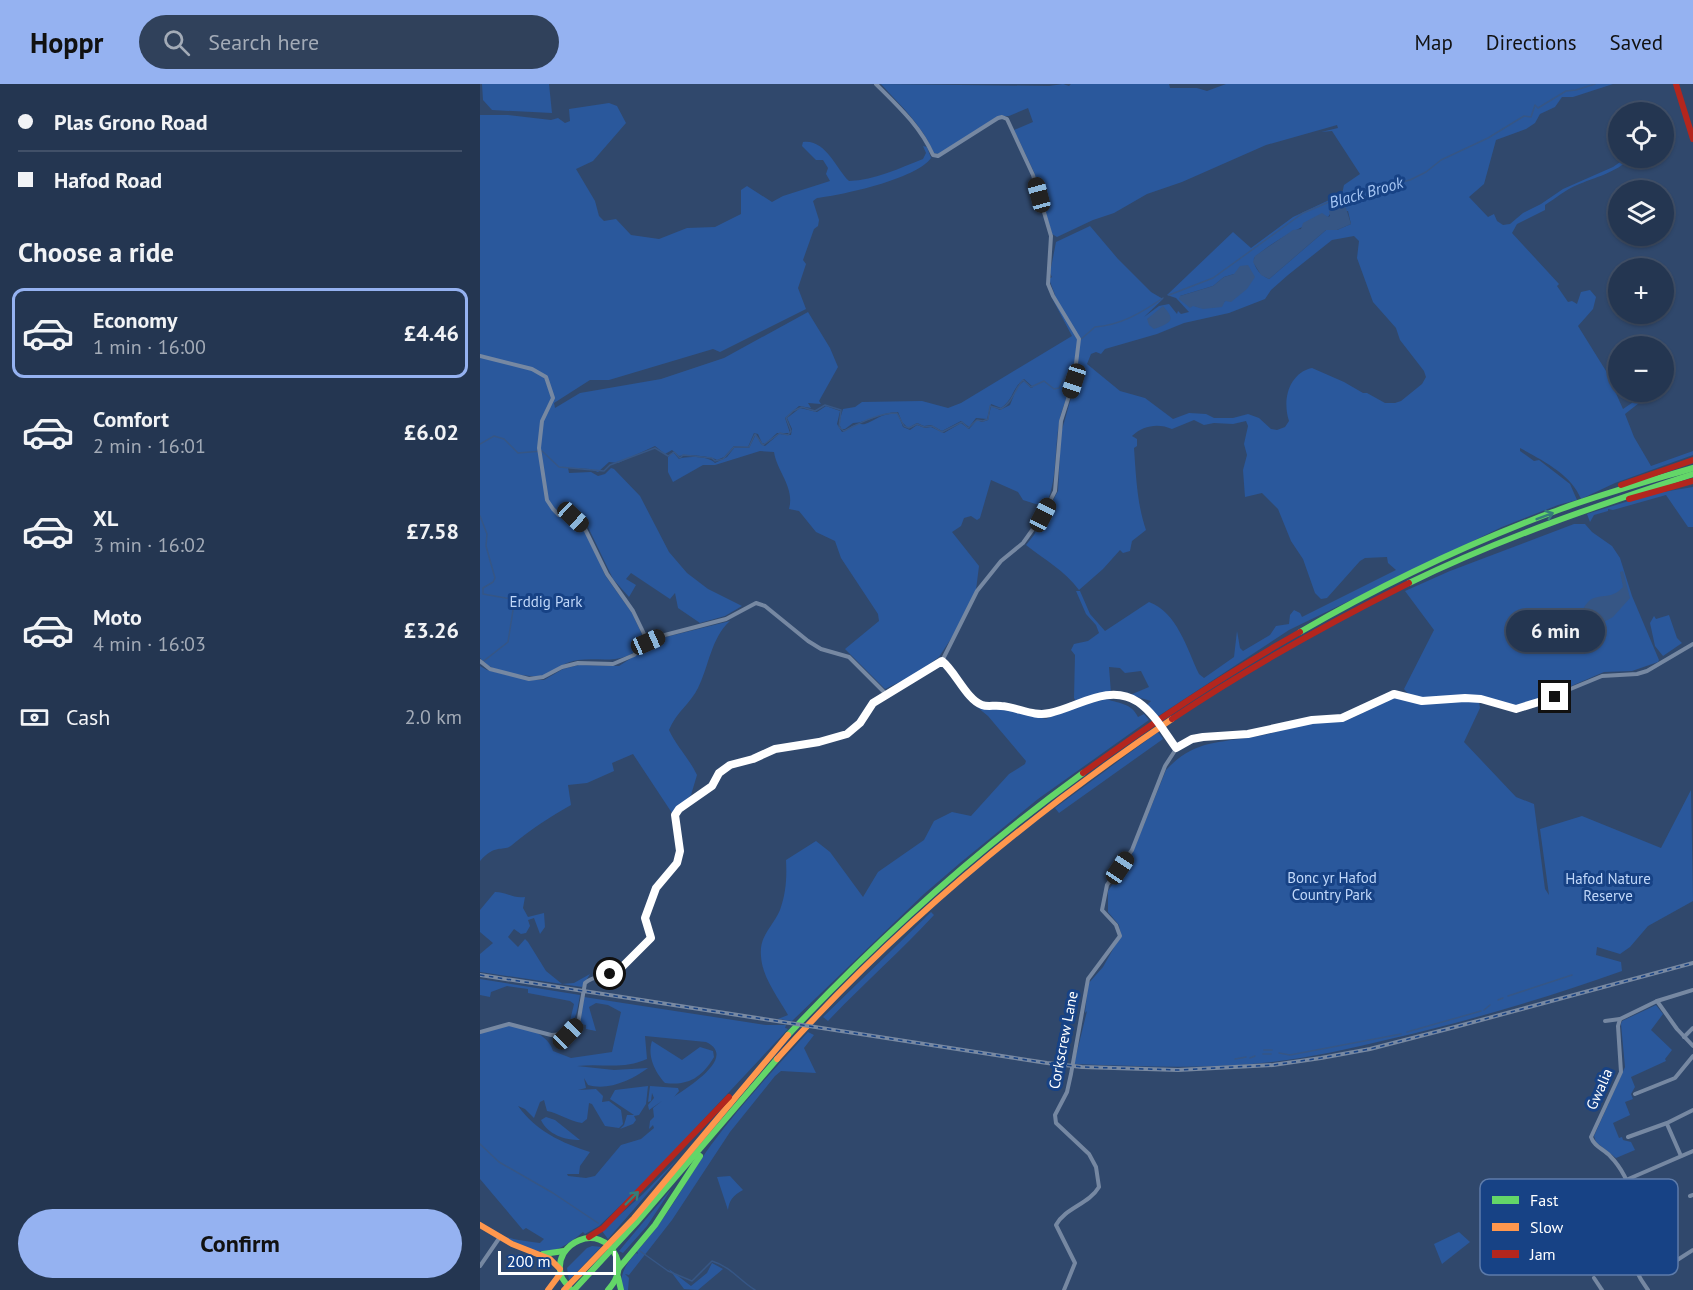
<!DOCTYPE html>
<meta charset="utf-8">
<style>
:root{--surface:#243651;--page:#30415b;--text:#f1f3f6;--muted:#a3abb7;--line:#415068;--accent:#95b2f1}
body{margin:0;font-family:"PT Sans",sans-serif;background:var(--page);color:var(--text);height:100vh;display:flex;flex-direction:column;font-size:22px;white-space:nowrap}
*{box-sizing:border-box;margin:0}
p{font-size:20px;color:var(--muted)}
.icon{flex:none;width:33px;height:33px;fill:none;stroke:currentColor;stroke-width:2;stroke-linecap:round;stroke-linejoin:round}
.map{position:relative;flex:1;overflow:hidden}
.drawer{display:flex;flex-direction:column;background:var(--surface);width:480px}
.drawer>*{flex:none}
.guide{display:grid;align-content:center;height:132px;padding:0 18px;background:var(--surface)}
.tools{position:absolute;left:1128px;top:18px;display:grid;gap:12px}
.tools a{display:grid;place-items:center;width:66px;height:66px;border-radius:50%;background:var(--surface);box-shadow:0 2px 4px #0004,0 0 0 2px var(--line);font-size:30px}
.scale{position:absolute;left:18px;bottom:15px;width:118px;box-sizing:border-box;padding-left:6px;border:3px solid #fff;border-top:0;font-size:16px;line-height:21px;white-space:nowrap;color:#fff;-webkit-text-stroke:4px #174285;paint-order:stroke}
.end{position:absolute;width:27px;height:27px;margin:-14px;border:8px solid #fff;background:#111;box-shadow:0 0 0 3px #111}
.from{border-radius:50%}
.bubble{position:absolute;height:42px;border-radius:21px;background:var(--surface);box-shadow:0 2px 4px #0004,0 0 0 2px var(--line);font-size:20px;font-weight:600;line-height:42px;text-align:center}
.car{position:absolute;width:18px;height:36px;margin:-18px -9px;border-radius:8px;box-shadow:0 0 4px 2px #0007;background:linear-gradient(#222 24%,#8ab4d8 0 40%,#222 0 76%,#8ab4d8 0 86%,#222 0)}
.guide b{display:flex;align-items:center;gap:21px;height:57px;font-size:22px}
.guide b+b{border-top:2px solid var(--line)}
.guide i{width:15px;height:15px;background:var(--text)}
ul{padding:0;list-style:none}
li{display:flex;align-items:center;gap:18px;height:90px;margin:0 12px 9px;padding:0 6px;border:3px solid transparent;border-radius:12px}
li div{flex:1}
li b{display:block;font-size:22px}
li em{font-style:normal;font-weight:600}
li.on{border-color:var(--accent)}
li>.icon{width:54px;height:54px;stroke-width:1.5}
h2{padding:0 18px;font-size:27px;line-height:72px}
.pay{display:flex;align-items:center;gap:15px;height:66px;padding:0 18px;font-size:22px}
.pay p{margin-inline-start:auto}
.cta{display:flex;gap:12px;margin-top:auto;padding:12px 18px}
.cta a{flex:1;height:69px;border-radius:36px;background:var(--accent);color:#111;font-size:24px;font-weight:600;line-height:69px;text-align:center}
header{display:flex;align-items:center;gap:36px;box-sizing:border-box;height:84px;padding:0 30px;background:var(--accent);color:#111}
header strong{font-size:28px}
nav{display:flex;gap:33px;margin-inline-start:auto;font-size:21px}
.search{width:420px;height:54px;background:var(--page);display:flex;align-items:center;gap:15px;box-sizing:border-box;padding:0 21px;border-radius:33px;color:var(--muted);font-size:22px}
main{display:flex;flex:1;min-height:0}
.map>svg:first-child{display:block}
.green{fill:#2a589c;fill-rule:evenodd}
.water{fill:#365685}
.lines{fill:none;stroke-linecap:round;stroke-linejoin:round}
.stream{stroke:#365685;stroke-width:1.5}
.street{stroke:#7688a2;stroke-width:4}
.fast{stroke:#63d668;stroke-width:6}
.slow{stroke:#ff974d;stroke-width:6}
.jam{stroke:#b3261e;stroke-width:6}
.rail-casing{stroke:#7889a2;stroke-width:4}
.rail{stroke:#174285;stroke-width:1.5;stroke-dasharray:4.5;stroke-linecap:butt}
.oneway{stroke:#357d79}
.route{stroke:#fff;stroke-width:8}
.labels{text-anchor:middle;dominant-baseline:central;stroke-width:6;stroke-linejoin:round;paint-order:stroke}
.park-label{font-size:15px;fill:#c1d8fa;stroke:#174285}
.street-label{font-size:15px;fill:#fff;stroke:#174285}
.water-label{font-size:16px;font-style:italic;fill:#a7c7f5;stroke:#174285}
.key{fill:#174285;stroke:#5d7baa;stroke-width:1.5}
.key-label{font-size:16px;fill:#fff}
</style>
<header>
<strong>Hoppr</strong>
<div class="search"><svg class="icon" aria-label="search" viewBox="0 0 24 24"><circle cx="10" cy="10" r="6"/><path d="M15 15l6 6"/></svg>Search here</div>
<nav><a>Map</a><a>Directions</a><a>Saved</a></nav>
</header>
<main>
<section class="drawer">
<div class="guide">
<b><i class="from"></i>Plas Grono Road</b>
<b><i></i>Hafod Road</b>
</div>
<h2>Choose a ride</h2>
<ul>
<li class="on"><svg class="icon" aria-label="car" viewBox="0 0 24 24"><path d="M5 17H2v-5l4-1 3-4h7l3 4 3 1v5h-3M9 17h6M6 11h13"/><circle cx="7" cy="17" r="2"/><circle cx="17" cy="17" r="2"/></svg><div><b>Economy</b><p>1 min · 16:00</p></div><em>£4.46</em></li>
<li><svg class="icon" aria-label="car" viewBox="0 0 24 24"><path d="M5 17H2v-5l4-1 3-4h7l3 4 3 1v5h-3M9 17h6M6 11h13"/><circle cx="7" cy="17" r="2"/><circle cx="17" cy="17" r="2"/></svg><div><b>Comfort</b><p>2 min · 16:01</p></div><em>£6.02</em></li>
<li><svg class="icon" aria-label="car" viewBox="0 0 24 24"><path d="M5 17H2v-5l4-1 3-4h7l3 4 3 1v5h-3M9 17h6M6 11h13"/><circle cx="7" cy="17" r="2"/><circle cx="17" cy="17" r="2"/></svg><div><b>XL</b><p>3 min · 16:02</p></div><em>£7.58</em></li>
<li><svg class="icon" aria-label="car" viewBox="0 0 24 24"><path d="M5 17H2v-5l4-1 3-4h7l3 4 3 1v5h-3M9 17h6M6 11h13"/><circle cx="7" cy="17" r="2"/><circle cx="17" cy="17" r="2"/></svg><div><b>Moto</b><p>4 min · 16:03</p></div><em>£3.26</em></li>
</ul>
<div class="pay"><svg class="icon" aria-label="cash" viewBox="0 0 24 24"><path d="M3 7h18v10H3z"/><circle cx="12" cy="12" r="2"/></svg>Cash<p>2.0 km</p></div>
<div class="cta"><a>Confirm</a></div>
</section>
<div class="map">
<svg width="1213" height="1206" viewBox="0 0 1213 1206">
<rect width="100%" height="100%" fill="#30486c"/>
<g class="green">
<path d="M2 0H69L72 29 12 26 3 16Z"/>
<path d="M401 0 569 2 583 0 589 2 591 0H689L690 4H717L727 7 746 0H1133L1093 13H1082L1075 23 1060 30 1055 39 1046 45 1016 56 1004 100 989 113 1008 133 1014 130 1017 137 1023 141 1030 140 1043 129 1061 120 1083 105 1133 83 1146 74H1150C1138 88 1113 94 1097 101 1085 106 1076 114 1065 121V126L1037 140 1032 149 1079 200 1077 202 1088 218 1092 217 1097 220 1101 208 1110 206 1116 213 1113 225 1098 242 1126 287 1143 325 1168 308H1173L1145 330 1154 353 1171 382 1213 367V371L1135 399 1101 415C1092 391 1062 376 1040 364V367L1054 377 1059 376 1090 400 1097 416 1078 421 1022 443 809 546 677 633 667 621 671 617 650 611 669 603 661 587 645 589 640 584 629 583 631 609 609 615 605 613 596 617 594 614 595 571 591 566 594 560 608 557 619 549 616 541 606 530 596 507H600L610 530 625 547 669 518C697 528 707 565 719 590L724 594 754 573 757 547 760 564 763 567 790 551 796 542 809 540 810 531 814 526 820 529 822 533 916 486 908 479 907 473 885 474 880 477 847 514 841 515 835 509 823 475 811 457 798 425 782 409 765 413 763 386 767 371 764 360 768 342 766 337 753 340 734 339 724 341 714 336 692 345C679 339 663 341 652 352L657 355V362L654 364C656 392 657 420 666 446L652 457 650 467 643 469 640 466 623 485 599 506C585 487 565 476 546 461L554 451 578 407 581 349 591 314 587 313C584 321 580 331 579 340 574 368 578 396 565 423L543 416 538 408 511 396 500 434 497 436 491 432 484 434 481 442 472 448 499 482 496 506 476 547 459 573 434 591 405 605 365 565 399 537 398 530 361 474 355 457 336 448 319 427 309 425C315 403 297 388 294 368L280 367 235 381H223L193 398 188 388V373L193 368 199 375C206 372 229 372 235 379L247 373 254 364H269L276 350 281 360 285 362 299 350 311 351 312 345 307 334 320 324 337 328 346 322 360 327 357 340 362 348C368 346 370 342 375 341 378 339 382 341 385 340 397 335 404 328 418 330L423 343 430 346 437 341 445 344 451 343 464 349 481 339 489 345 497 336 502 338 508 336 511 322 520 326 530 321 537 303 544 297 551 304 553 303 544 295C531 305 535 314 521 324L511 320 507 335 496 334 489 343 481 337 462 347 451 341 444 342 437 339 428 344 422 338 418 328C401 328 388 339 373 339L365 345H361L359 338 363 325 375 323 382 318 442 317 468 324 481 319 592 252 573 216 575 211 569 195 572 193 570 189 576 158 610 142 638 175 671 208 683 215 664 233 679 222 689 220 697 230 698 227 701 230 709 228 696 214 687 211 753 148 771 164 813 133 862 110 864 101 880 90 852 47 841 48 858 44 857 41 850 43 786 61 702 98 667 110 634 129 613 136 577 153 572 150 554 88 534 46 553 38 548 24 529 32H518L459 70 454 69C442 41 421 22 401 0ZM868 127 871 140 857 146H846L789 195C781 191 773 184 774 174 795 155 819 145 844 132L848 133 850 130ZM874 152 879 157 877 174 893 218 916 244 920 256 944 287 946 293 942 300 921 317 915 319H905L887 309H883L864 298 832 284C809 289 802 316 809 337L805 343 797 346 791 345 779 334 768 330 753 334H734L726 330 709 329 693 335 665 314 640 307 607 280 611 270 616 268 621 270 625 265 677 250 704 239 749 229 785 215 791 206 808 191 852 156ZM754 190 760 209C755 216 750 215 743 218 721 226 720 227 700 212L733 202 744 193Z"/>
<path d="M129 19 137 22 146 39 113 77 96 85 115 117 119 132 124 137 136 135 151 151 179 155 207 144 235 143 261 130V106L267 102 292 118 303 112 350 97 346 90 348 84 343 76H336L322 62 323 58C346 55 356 85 369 97 395 96 420 84 443 75L446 69 443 62 447 63 451 74C436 95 363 111 337 114L333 117 339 136 338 142 334 145 323 176 326 180 318 204 326 225 240 268 233 265 129 296H110L74 319 75 324 100 309 181 295 244 274 328 228 350 264 358 283 339 317 341 320 328 319 331 324 319 322 305 334 310 349H297L285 360 282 359 278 350 274 349 268 363 254 362 244 373 237 376C232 372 205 370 199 372L192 366 185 370 175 362 138 379 129 378 118 388 110 385 88 384 89 389 111 388 118 392 125 390 131 384 134 385 160 412 189 468 207 489 228 505 262 522 245 532 220 539 198 524 195 509 190 515 151 489 146 495 156 501 149 513 133 495 108 443 102 438 125 491 152 529 165 557C146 583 124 573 98 576 85 578 76 585 64 591 55 595 20 588 11 583 7 581 3 577 0 574V31H28L71 36 78 34 85 39 90 37 89 25Z"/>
<path d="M1213 403V443H1208L1186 411 1133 426 1128 425V427L1114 431 1110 438 1107 430 1171 410Z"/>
<path d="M1094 440H1105L1112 448 1132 462 1140 474 1152 512 1179 576 1178 578 1152 587 1124 588 1042 623 997 611H977L943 615 929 611 924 605 954 546 925 507 970 487Z"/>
<path d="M1189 531 1197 554 1202 559 1183 572 1175 562 1170 539 1174 532 1176 535Z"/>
<path d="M250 537C231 554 229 582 218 604 211 619 196 628 189 646 196 662 209 674 217 691L211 711 192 729 153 670 132 679 134 687 107 699 88 701 91 721C70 733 51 745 32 761 24 768 15 759 0 777V582L7 586 49 596H64L83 585 99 581 139 582 182 554Z"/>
<path d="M918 613 939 619 979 615 999 618 1000 624 984 658 1036 713 1054 720 1065 805 1069 811 1060 745 1102 732 1181 764 1211 706 1213 817 1168 842 1150 863 1140 870 1117 863 1116 871 1141 878 1142 887C1066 914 989 937 910 955 865 966 819 976 772 980 713 985 654 982 594 980L607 927 605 929 608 900 623 883 641 851 639 841 628 828V807L650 775 686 686C713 657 736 659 773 653 793 650 812 642 831 639 842 637 853 639 864 637 883 632 898 615 918 613Z"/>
<path d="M626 615C641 620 651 619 658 633L664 630 669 636 558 715 480 779 444 810 312 937 298 935 308 931C298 913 282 893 281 872 279 851 293 843 300 826 306 809 307 794 306 776L336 757 350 768 383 813 398 788 444 756 454 737 472 728 491 732 529 690 545 680 546 677 508 632 497 623 522 624 566 635 588 625Z"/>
<path d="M678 648 683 655 579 729 575 724Z"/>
<path d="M15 808C26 808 34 815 45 813L43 824 48 833 64 829 65 843 60 850 54 834 48 836 50 842 46 849 41 850 34 845 28 853 38 863 45 855 48 858 66 887 82 900 94 899 110 890 102 903 0 888V870L13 859 0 848V826Z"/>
<path d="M451 828 454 831C420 868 383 900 348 937L343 933Z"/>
<path d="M0 895 100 911C97 928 96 942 79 948L89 941 94 920 90 917 48 909V905L27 902 11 908 10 913 0 911Z"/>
<path d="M104 913 286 941H306L305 944 308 945 163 1100 119 1142 105 1150 103 1148C70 1176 57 1171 21 1151 33 1156 47 1157 60 1159L64 1155 46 1144 43 1146 0 1095V949C9 947 20 942 29 941 45 941 69 951 73 967L91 974 132 968 141 928 128 921 116 919 109 923 116 947 106 945V941L100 940ZM165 952 226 958C258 973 208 1003 194 1013L199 1007 198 1004 170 1002 168 1018 171 1017 172 1009 174 1014 168 1021 169 1026 182 1017 173 1024 174 1033 170 1037 169 1045 173 1041 174 1044 161 1055 141 1061 115 1092 106 1094 88 1092 87 1090H99L100 1082 110 1068C82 1059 56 1047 38 1022L45 1025 54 1034 60 1018 64 1016 67 1027C79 1029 88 1037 102 1039L107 1035 109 1019 112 1020 125 1042 139 1044 143 1040 141 1026 129 1017 122 1018 123 1012 116 1005 98 1006 106 1004 104 994 108 1001C128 1007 152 996 168 984L134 986 97 982C122 979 143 986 167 975Z"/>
<path d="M1176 921 1183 930 1171 946 1192 966 1185 975 1186 977 1151 993 1155 1003 1151 1010 1153 1015 1145 1018 1150 1031 1133 1039 1139 1054 1142 1053 1143 1056 1151 1058 1155 1066 1136 1074 1116 1058 1114 1052 1145 983 1141 940 1142 937Z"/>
<path d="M328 948 334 951 324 964 336 989 301 987 295 992 250 1048 192 1136 149 1191 145 1190 149 1194 148 1206H142C139 1190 146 1180 156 1169L158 1170 157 1167C187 1135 206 1096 231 1061 261 1021 294 985 328 948Z"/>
<path d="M172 957 202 976 220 963 233 967 234 973C222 993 209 1002 185 999 175 988 167 972 172 957Z"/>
<path d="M168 1002 166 1020 159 1031 154 1032 156 1036 153 1040 140 1045 144 1041 147 1031H154L130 1015 135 1006Z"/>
<path d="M66 1033 75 1036 100 1056C85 1056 68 1051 61 1036Z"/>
<path d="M200 1072 128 1155 122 1147 163 1110Z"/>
<path d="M250 1092 263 1106C253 1111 249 1117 248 1126L237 1093Z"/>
<path d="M192 1104 167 1142 143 1169 139 1167Z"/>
<path d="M979 1148 990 1158 962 1180 954 1160Z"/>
<path d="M112 1162 121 1163 89 1196 87 1184 107 1164Z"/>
<path d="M232 1179 243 1185 218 1206 204 1205 189 1185 211 1202 227 1189Z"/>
</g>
<g class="water">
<path d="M865 121 871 140 857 146H846L789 195 781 191 773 178 775 172 813 146 821 145 823 139 842 129 848 133 850 132 849 127Z"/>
<path d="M768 181 775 193 767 205 751 218 745 217 742 223 723 225 713 222 710 224 699 215 700 212 733 202 744 193 754 190 760 182Z"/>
<path d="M683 222C697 237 690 239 674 245L669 241 667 235Z"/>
<path d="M1143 487 1150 514 1133 533 1122 539 1110 540 1091 547 1089 546C1101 537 1099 527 1108 518 1118 508 1131 517 1143 503L1140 488Z"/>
</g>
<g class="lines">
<g class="stream">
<path d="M689 211 733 194 823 129 861 113 930 96 946 88 961 76 1008 54 1044 32 1051 33 1055 21 1058 24 1086 7 1096 6 1115 0"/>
<path d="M600 256 615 243C641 241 661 229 683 214"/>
<path d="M0 360 14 352 24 355 38 369 62 367 79 383 124 387 130 381 175 364 188 372 194 368 200 374 203 371 232 374 235 377 243 375 254 363H269L275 350 283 361 300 349 308 351 311 347 306 334 313 327 322 323 335 327 345 321 361 326 359 343 364 347C380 339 398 329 417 329L424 342 429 344 437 340 444 343 452 342 462 348 482 338 488 344 497 336 503 337 508 335 510 322 521 325C533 318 534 306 543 296L551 303 564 297 574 305 579 304 586 291 593 287 594 281"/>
<path d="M0 432 7 450 6 462 15 494 13 498 3 504V510L31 515 34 520 28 558 0 580"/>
<path d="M1028 912 1092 891"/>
<path d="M1018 916 1023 914"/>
<path d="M1004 926 1010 921"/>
<path d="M927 948 1001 927"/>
<path d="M784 966H792"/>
<path d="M799 969 810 971 921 950"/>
<path d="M783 970H791"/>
<path d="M770 974 775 972"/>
<path d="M755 975 766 973"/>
<path d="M0 1060 19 1078 73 1109 118 1139"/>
<path d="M160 1167 188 1187 212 1197 232 1177C251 1183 259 1196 275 1206"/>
</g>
<g class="street">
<path d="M396 0C418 22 440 42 453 71L458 72 518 34 522 33 527 35 553 91 571 152 568 200 573 212 599 255 594 296 581 337 575 407 563 431 543 459 521 477 497 507 462 577"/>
<path d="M0 272 52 285 66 293 73 314 62 337 59 364 67 416 73 425 79 431 93 433 104 443 127 490 153 527 168 558"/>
<path d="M0 577 10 585 49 595 63 593 82 583 98 579 133 580 154 571 168 558 181 552 246 535 276 519 285 522 328 557 341 565 369 573 406 610"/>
<path d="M681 643 696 665"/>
<path d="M1177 917 1197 945 1213 962"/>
<path d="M1125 937 1140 935"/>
<path d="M0 948 29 940 71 951 88 950 98 940 105 899C113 892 122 893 132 889 148 883 160 866 171 854L165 834 176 804 197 779 200 767 195 731 199 725 232 702 239 689 250 681 273 675 295 665 339 658 367 650 380 639 393 619 459 578 465 579C474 591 487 614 501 620 506 623 514 621 519 622 537 623 551 632 569 629 576 628 583 624 590 621 625 609 652 604 676 637"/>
<path d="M1204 953 1213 944"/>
<path d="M1155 1010 1195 994 1213 972"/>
<path d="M1187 1040 1201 1072"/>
<path d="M1148 1053 1187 1039 1213 1026"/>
<path d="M1146 1096 1213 1067"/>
<path d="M1210 1112 1213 1111"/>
<path d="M1156 1129 1185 1116 1192 1132"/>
<path d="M1109 1170 1138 1143 1154 1144"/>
<path d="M1191 1180 1213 1166"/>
<path d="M0 1182 20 1153"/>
<path d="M1114 1194 1122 1206"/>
<path d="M584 1206 595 1179 576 1141C585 1124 609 1120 619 1103L616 1083 609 1070 576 1039 575 1031 587 1008 591 990 608 895 640 852 636 841 622 826 627 801 652 766 685 682 696 665 712 655 723 653 768 650 832 636 862 634 914 610 942 617 985 613 1001 615 1042 625 1122 592 1157 590 1167 587 1213 560"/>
<path d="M1168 1206C1157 1191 1147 1173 1151 1154 1153 1141 1158 1131 1154 1118 1150 1102 1142 1084 1130 1072 1124 1065 1114 1063 1111 1053L1141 988 1138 942 1140 935 1177 917 1213 906"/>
</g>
<g class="fast">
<path d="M929 499C1021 454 1116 422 1213 390"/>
<path d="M820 548C903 500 991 458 1081 425 1125 409 1169 397 1213 384"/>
<path d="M308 951C397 856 497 766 603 689"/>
<path d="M63 1170 84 1167"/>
<path d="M139 1184 175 1141 220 1072"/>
<path d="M138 1193 141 1206"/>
<path d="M91 1206C88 1201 82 1196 81 1191 72 1159 120 1137 136 1172 142 1185 137 1196 128 1206"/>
<path d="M94 1206 156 1139 297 975"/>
</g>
<g class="slow">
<path d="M297 975C413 845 548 732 692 635"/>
<path d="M0 1141 32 1160 70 1175 80 1185"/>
<path d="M68 1206 80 1190"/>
<path d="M84 1206 154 1134 308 951"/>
</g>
<g class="jam">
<path d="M1196 0 1213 55"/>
<path d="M1141 401 1213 376"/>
<path d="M1149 415 1213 397"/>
<path d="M692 635C768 584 847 540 929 499"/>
<path d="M603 689C673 638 744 591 820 548"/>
<path d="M109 1153 123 1144 249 1013"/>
</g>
<g class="rail-casing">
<path id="rail" d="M0 891 567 979 602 983 698 986 793 981 841 974 890 965 975 943 1213 879"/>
</g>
<use href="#rail" class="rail"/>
</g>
<defs><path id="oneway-shaft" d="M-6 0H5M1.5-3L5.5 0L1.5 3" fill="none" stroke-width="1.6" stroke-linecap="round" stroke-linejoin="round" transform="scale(1.5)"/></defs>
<g class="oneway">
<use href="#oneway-shaft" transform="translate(1065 432) rotate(-21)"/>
<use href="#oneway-shaft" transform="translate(152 1114) rotate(-45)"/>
</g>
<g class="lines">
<path class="route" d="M130 890 141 884 171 854 165 834 176 804 197 779 200 767 195 731 199 725 232 702 239 689 250 681 273 675 295 665 339 658 367 650 380 639 393 619 462 577C475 587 487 616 502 621 507 623 515 621 521 622 538 623 553 633 570 629 598 623 629 599 658 618 674 629 685 649 696 664L712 655 723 653 768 650 832 636 862 634 914 610 942 617 985 614 1001 615 1036 625 1075 613"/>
</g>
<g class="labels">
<g class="park-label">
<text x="66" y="517">Erddig Park</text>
<text x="852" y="793">Bonc yr Hafod<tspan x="852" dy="17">Country Park</tspan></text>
<text x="1128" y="794">Hafod Nature<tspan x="1128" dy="17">Reserve</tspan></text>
</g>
<g class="street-label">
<text transform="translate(583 956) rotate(-79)">Corkscrew Lane</text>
<text transform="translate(1119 1005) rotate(-66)">Gwalia</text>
</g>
<g class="water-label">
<text transform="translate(886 108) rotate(-16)">Black Brook</text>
</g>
</g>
<rect x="1000" y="1095" width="198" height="96" rx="9" class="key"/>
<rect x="1012" y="1112" width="27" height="8" fill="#63d668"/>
<rect x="1012" y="1139" width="27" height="8" fill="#ff974d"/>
<rect x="1012" y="1166" width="27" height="8" fill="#b3261e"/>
<g class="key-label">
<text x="1050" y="1122">Fast</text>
<text x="1050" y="1149">Slow</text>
<text x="1050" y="1176">Jam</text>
</g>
</svg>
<div class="tools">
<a><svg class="icon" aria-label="locate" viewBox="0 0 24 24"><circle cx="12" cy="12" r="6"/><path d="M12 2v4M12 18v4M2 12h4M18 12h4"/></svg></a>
<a><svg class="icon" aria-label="layers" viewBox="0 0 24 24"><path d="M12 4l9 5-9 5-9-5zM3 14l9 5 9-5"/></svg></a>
<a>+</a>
<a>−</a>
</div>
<div class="scale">200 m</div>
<i class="end from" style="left:130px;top:890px"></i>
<i class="end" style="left:1075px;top:613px"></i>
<div class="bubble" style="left:1026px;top:526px;width:99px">6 min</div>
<i class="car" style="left:559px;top:111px;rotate:345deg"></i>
<i class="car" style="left:594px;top:297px;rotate:198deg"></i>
<i class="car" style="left:563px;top:431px;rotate:27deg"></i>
<i class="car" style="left:93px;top:433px;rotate:133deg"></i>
<i class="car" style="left:168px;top:558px;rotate:66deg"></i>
<i class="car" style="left:640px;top:784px;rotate:34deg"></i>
<i class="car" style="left:88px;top:950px;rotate:44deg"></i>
</div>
</main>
